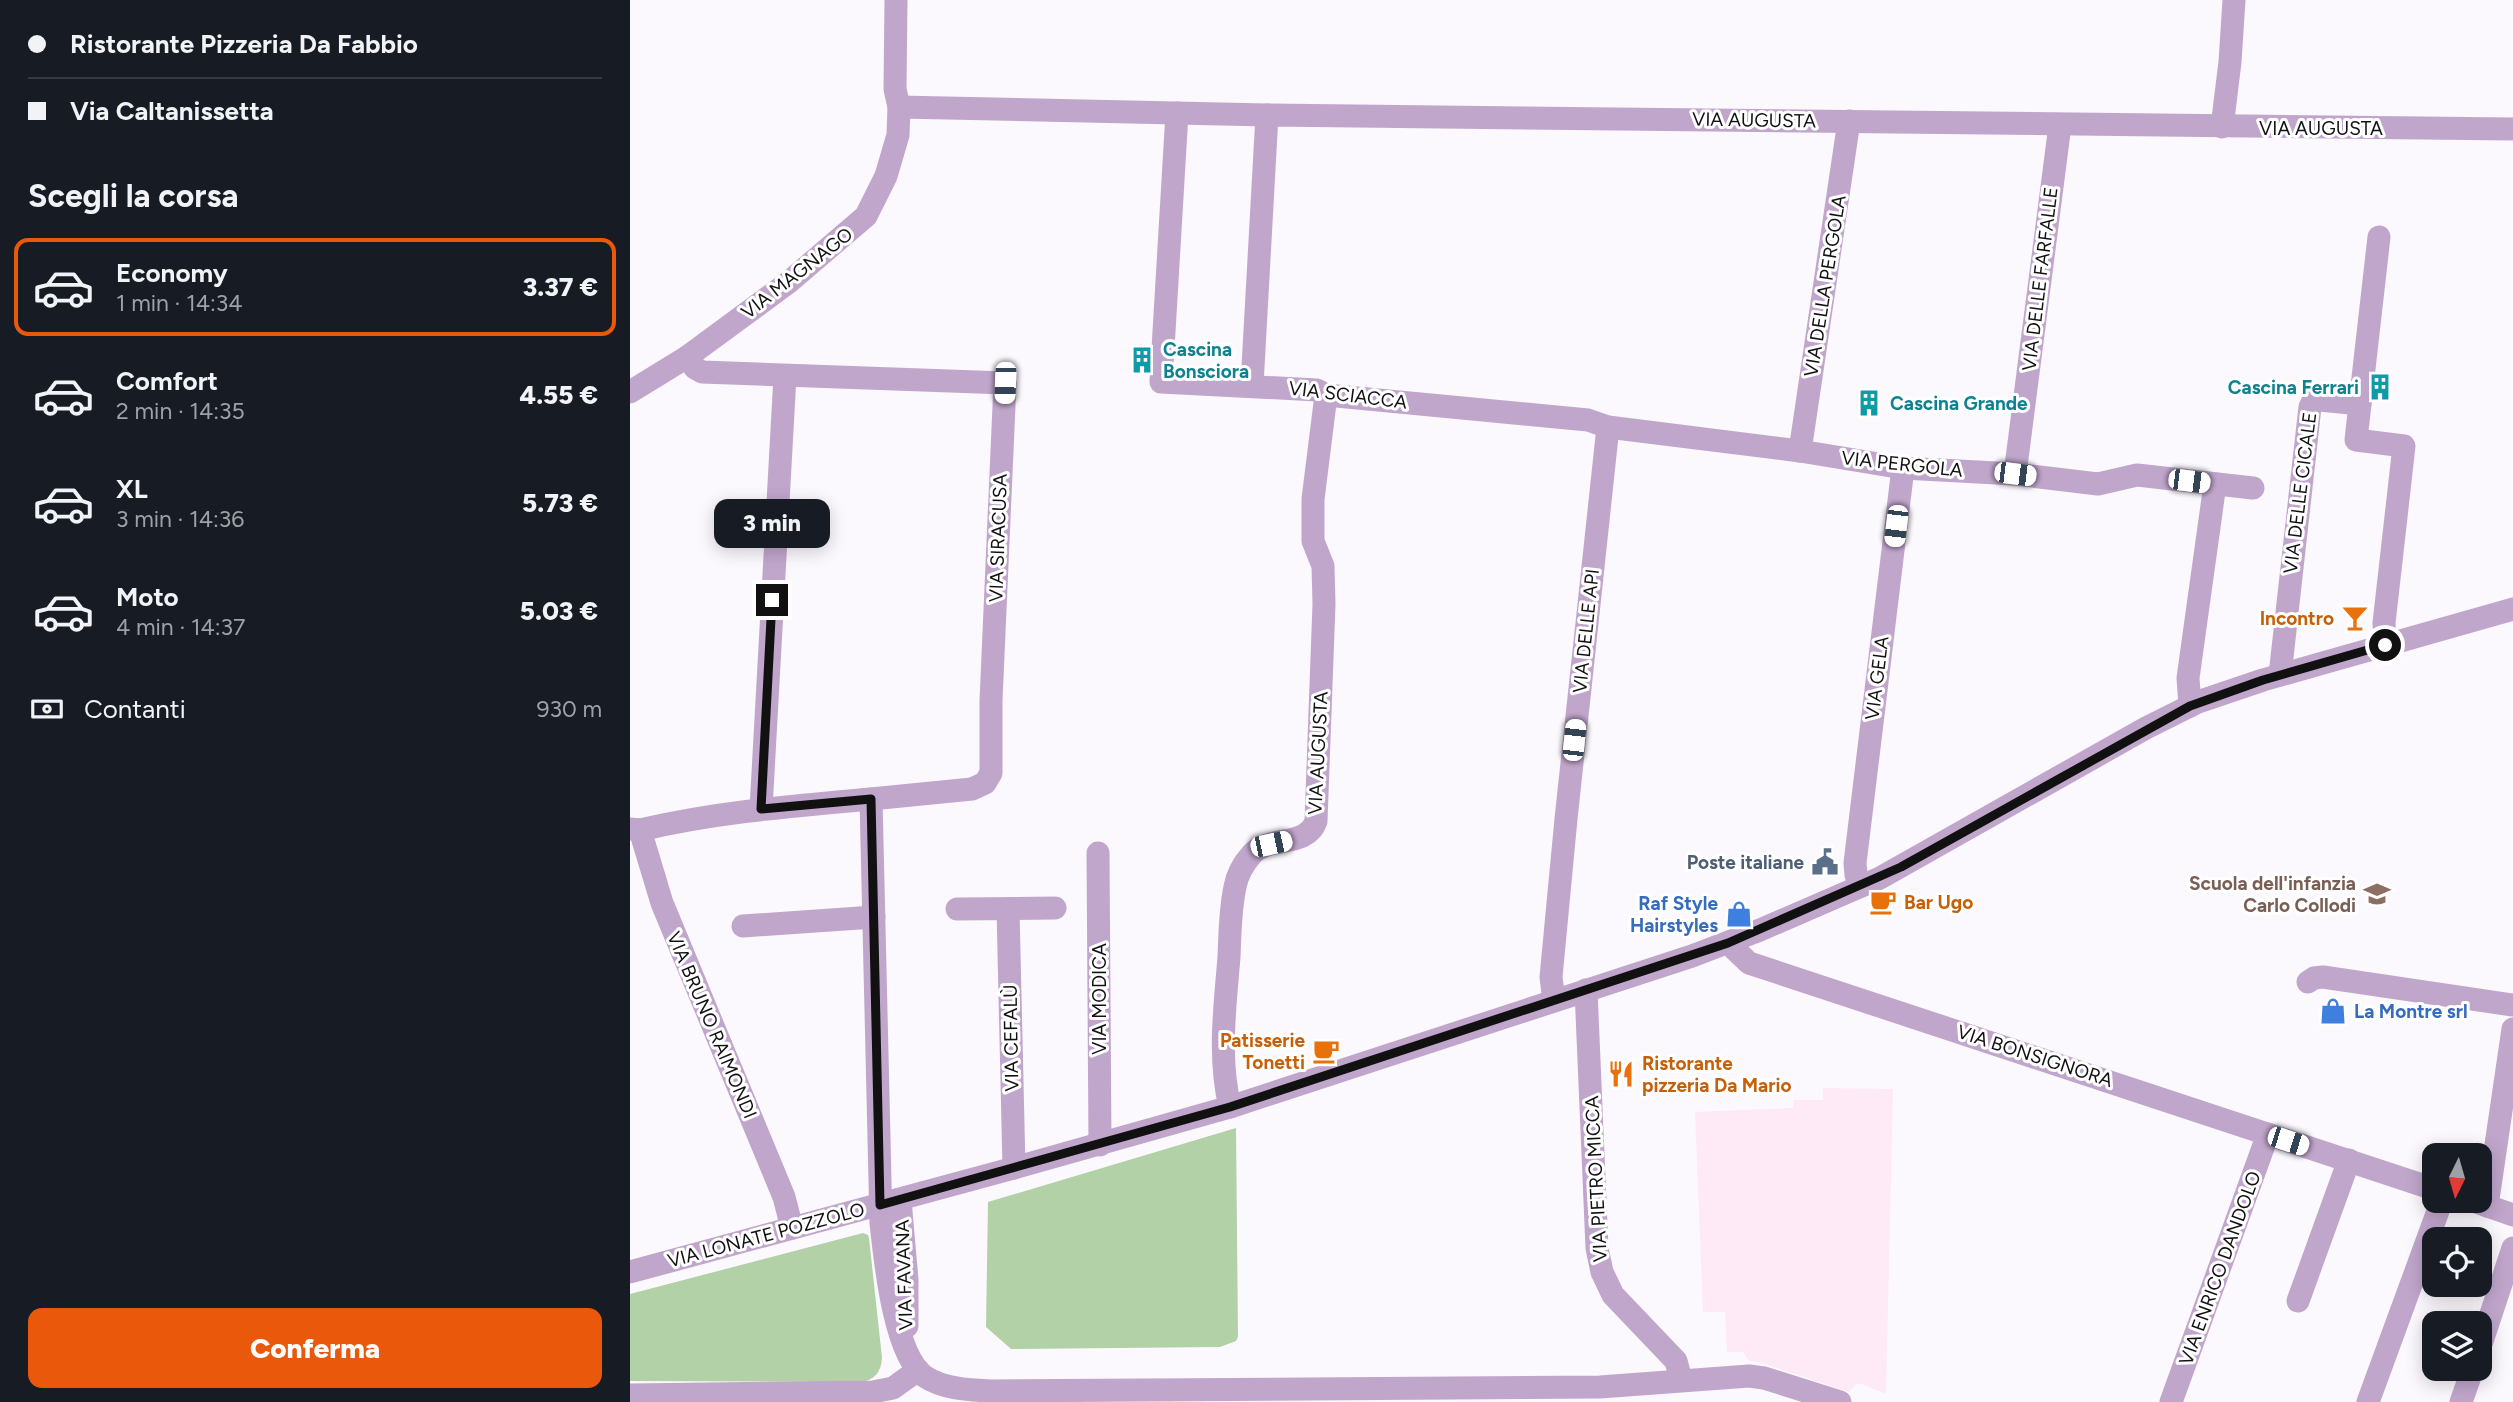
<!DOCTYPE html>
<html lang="it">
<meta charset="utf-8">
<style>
:root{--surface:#171b24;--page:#242831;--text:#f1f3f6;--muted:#9ea1a6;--line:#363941;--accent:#ea580c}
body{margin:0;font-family:Figtree,sans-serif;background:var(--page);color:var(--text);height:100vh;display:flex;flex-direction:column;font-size:26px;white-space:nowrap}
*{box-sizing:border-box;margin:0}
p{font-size:23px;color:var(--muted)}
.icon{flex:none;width:38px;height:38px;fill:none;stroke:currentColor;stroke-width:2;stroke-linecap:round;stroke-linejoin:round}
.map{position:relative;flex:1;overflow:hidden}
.sheet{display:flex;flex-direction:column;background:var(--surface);width:630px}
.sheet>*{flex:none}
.banner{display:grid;align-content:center;height:154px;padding:0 28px;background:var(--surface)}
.needle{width:46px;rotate:185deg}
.controls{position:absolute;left:1792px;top:1143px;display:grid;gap:14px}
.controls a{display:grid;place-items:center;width:70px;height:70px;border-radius:14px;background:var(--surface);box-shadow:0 4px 18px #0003;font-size:35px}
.end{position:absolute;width:32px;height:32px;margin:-16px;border:9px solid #121112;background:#fff;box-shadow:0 0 0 4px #fff}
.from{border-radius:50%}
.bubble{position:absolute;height:49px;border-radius:14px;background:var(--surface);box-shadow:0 4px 18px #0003;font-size:23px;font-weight:800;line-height:49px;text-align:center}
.car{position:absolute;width:21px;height:42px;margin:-21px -10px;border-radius:9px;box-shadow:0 0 5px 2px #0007;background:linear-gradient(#fff 24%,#345 0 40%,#fff 0 76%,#345 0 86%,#fff 0)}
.banner b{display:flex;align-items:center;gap:24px;height:66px;font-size:26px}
.banner b+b{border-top:2px solid var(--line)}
.banner i{width:18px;height:18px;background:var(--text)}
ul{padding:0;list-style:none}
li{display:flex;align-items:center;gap:21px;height:98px;margin:0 14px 10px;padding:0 14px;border:4px solid transparent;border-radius:14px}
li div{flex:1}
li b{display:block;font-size:26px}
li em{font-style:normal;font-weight:800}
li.on{border-color:var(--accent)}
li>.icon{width:63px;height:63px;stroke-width:1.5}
h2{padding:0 28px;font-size:32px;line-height:84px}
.pay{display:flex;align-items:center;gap:18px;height:77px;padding:0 28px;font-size:26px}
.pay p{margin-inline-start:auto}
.button{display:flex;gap:14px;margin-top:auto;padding:14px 28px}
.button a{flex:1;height:80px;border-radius:14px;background:var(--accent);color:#fff;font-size:28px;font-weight:800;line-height:80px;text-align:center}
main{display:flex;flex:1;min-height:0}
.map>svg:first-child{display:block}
.industrial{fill:#fee9f7}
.green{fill:#b2d1a7}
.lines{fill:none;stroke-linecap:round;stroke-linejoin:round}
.minor{stroke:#c1a6cc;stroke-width:23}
.route{stroke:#121112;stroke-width:9}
.labels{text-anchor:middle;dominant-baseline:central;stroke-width:6;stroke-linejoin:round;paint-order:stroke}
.street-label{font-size:19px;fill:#121112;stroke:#fff}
.culture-label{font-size:19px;font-weight:bold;fill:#0d838f;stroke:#fff;text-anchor:start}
.food-label{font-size:19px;font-weight:bold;fill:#c56008;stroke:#fff;text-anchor:end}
.service-label{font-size:19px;font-weight:bold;fill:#4e5e75;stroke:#fff;text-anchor:end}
.education-label{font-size:19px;font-weight:bold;fill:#785e54;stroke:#fff;text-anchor:end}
.shop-label{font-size:19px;font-weight:bold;fill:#366cbe;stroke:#fff;text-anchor:end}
</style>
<main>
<section class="sheet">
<div class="banner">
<b><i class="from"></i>Ristorante Pizzeria Da Fabbio</b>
<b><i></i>Via Caltanissetta</b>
</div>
<h2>Scegli la corsa</h2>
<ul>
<li class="on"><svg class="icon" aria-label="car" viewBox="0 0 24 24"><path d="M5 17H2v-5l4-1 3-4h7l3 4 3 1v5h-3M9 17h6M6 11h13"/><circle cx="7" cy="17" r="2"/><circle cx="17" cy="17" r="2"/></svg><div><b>Economy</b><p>1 min · 14:34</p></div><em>3.37 €</em></li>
<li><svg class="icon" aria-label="car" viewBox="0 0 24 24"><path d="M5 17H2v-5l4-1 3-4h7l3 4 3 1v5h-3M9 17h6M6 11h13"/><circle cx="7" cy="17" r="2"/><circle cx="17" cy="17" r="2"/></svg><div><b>Comfort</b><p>2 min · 14:35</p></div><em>4.55 €</em></li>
<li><svg class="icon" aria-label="car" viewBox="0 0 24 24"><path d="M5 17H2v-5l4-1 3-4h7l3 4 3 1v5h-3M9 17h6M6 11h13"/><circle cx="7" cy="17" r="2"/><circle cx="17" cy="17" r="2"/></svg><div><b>XL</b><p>3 min · 14:36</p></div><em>5.73 €</em></li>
<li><svg class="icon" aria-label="car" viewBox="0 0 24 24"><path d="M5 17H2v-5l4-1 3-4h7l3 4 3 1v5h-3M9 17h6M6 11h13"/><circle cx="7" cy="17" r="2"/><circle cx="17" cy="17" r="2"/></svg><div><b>Moto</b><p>4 min · 14:37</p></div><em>5.03 €</em></li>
</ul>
<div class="pay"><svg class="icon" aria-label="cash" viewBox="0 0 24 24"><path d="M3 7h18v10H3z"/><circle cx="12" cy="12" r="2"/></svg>Contanti<p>930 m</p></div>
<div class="button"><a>Conferma</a></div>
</section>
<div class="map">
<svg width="1883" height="1402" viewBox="0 0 1883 1402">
<rect width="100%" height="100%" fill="#fbf9fd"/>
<path class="industrial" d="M1193 1088 1263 1089 1256 1394 1232 1384H1226L1219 1392 1129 1362 1119 1361 1113 1352H1097L1095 1312H1073L1065 1112 1163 1108 1164 1100H1193Z"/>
<g class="green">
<path d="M606 1128 608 1337 606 1341 590 1347 381 1349 356 1327 358 1202Z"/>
<path d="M233 1233 238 1235 239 1238 252 1358C251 1372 245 1380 230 1382L0 1381V1294Z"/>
</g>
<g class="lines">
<g class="minor">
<path d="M269 107 637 115"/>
<path d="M547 113 531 382 687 390 696 395 958 420 978 427 1170 451 1273 468 1385 474 1468 484 1507 475 1623 488"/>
<path d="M1592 127 1600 62 1604 0"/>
<path d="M57 357 65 368 72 372 375 383 361 701V773L355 783 342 789 241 799 251 1223C255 1260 264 1354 294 1376 313 1389 339 1390 361 1391L970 1387 1119 1376 1134 1378 1210 1402"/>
<path d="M622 385 637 115 1883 129"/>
<path d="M0 392 57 357 159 282 236 216 256 176 268 135 269 107 265 89 266 0"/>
<path d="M1730 404 1726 440 1774 446 1754 623 1755 645"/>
<path d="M1170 451 1219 121"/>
<path d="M1385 474 1430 125"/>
<path d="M1650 675 1680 407 1683 401 1690 400 1730 404 1749 237"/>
<path d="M1560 706 1558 678 1585 484"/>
<path d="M131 809 155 376"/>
<path d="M0 829 10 830 32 903 154 1197 162 1228"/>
<path d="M10 830C86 812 163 806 241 799"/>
<path d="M468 853 470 1145"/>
<path d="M1231 886 1226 875 1225 863 1273 468"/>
<path d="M327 909 425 908"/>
<path d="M378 909 384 1168"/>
<path d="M113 926 244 917"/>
<path d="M1098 943 1119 963 1804 1189"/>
<path d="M1678 982 1684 978 1693 977 1883 1005"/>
<path d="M956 990 967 1248 972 1272 983 1295 1046 1361 1051 1380"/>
<path d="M924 1001 921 977 936 819 978 427"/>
<path d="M600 1107C588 1057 595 1007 599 957 600 934 600 910 605 887 607 875 614 863 622 854 639 835 677 848 686 821L694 604 693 566 683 541V499L696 395"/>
<path d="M270 1200 277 1280V1326"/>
<path d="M1840 1200 1883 1215"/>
<path d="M1857 1206 1883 1029"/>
<path d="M0 1272 384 1168 600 1107 1062 956 1130 930 1250 878 1516 728 1568 702 1633 680 1883 609"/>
<path d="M1668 1301 1719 1160"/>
<path d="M1850 1347 1883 1248"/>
<path d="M0 1395 243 1392 263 1388 288 1370"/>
<path d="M1541 1402 1638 1134"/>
<path d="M1738 1402 1812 1200"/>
<path d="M1831 1402 1843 1368"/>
</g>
</g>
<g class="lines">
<path class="route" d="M142 600 131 809 241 799 250 1205 600 1107 1098 943 1271 867 1560 706 1633 680 1755 645"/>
</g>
<defs>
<g id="building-bare" transform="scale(2.1)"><path d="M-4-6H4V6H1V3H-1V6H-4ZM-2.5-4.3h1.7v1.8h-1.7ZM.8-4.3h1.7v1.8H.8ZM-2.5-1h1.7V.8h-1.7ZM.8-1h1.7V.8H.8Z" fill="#0f9aa8" stroke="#fff" stroke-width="2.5" paint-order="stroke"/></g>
<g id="bar-bare" transform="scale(2.1)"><path d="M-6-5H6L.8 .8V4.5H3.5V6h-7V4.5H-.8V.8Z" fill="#e8710a" stroke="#fff" stroke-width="2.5" paint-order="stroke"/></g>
<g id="civic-bare" transform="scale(2.1)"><path d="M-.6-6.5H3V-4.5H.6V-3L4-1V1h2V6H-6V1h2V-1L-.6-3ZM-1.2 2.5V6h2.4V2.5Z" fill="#5c6f8a" stroke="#fff" stroke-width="2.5" paint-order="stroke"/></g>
<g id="school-bare" transform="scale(2.1)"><path d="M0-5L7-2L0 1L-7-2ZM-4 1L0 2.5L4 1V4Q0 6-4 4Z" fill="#8d6e63" stroke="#fff" stroke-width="2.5" paint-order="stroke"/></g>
<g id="cafe-bare" transform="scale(2.1)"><path d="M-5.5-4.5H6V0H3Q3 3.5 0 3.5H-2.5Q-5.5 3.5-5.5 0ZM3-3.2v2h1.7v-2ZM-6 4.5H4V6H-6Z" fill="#e8710a" stroke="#fff" stroke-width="2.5" paint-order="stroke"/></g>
<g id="shop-bare" transform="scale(2.1)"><path d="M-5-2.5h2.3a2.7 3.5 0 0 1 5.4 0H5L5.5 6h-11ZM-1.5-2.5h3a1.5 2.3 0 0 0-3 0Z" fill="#3f7fe0" stroke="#fff" stroke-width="2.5" paint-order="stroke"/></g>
<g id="restaurant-bare" transform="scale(2.1)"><path d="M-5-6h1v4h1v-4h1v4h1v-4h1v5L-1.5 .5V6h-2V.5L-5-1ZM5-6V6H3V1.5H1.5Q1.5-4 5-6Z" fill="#e8710a" stroke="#fff" stroke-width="2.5" paint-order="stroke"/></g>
</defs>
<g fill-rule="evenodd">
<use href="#building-bare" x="512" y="360"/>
<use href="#building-bare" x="1750" y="387"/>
<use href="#building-bare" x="1239" y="403"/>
<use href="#bar-bare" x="1725" y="618"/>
<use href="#civic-bare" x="1195" y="862"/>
<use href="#school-bare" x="1747" y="894"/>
<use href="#cafe-bare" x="1253" y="902"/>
<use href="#shop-bare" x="1109" y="914"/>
<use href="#shop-bare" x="1703" y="1011"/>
<use href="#cafe-bare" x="696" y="1051"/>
<use href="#restaurant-bare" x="991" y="1074"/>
</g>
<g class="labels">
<g class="street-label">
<text transform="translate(1124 120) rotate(1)">VIA AUGUSTA</text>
<text x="1691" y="128">VIA AUGUSTA</text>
<text transform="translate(167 273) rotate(-38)">VIA MAGNAGO</text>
<text transform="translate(1410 279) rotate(-83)">VIA DELLE FARFALLE</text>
<text transform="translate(1195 286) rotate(-81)">VIA DELLA PERGOLA</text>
<text transform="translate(718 395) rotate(7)">VIA SCIACCA</text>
<text transform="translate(1272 464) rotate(6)">VIA PERGOLA</text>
<text transform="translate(1670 493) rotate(-83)">VIA DELLE CICALE</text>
<text transform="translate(368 538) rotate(-88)">VIA SIRACUSA</text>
<text transform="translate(956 631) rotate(-84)">VIA DELLE API</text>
<text transform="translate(1247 678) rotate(-83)">VIA GELA</text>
<text transform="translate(688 753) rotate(-87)">VIA AUGUSTA</text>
<text transform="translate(469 999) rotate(-90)">VIA MODICA</text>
<text transform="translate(82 1025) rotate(67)">VIA BRUNO RAIMONDI</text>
<text transform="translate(381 1038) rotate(-91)">VIA CEFALÙ</text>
<text transform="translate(1405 1056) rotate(18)">VIA BONSIGNORA</text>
<text transform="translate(966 1179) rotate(-93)">VIA PIETRO MICCA</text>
<text transform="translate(136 1235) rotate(-15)">VIA LONATE POZZOLO</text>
<text transform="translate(1590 1268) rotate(-70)">VIA ENRICO DANDOLO</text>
<text transform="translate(274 1275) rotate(-92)">VIA FAVANA</text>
</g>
<g class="culture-label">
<text x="533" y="349">Cascina<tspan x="533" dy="22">Bonsciora</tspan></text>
<text x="1729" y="387" text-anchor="end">Cascina Ferrari</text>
<text x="1260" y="403">Cascina Grande</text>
</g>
<g class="food-label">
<text x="1704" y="618">Incontro</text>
<text x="1274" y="902" text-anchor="start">Bar Ugo</text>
<text x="675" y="1040">Patisserie<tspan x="675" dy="22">Tonetti</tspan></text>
<text x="1012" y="1063" text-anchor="start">Ristorante<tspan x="1012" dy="22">pizzeria Da Mario</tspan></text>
</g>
<g class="service-label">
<text x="1174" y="862">Poste italiane</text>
</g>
<g class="education-label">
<text x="1726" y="883">Scuola dell'infanzia<tspan x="1726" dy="22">Carlo Collodi</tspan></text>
</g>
<g class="shop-label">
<text x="1088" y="903">Raf Style<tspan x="1088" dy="22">Hairstyles</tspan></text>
<text x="1724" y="1011" text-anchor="start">La Montre srl</text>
</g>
</g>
</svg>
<div class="controls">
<a><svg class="needle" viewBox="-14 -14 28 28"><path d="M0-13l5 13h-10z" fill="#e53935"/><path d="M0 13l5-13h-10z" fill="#9ea1a6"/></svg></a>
<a><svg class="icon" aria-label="locate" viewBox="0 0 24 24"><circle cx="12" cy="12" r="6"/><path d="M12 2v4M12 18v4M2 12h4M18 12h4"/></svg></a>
<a><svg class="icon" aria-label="layers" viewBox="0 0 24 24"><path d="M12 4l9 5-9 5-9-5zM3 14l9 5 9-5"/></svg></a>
</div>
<i class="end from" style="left:1755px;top:645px"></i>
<i class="end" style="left:142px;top:600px"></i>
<div class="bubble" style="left:84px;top:499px;width:116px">3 min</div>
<i class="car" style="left:375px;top:383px;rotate:182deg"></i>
<i class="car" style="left:1385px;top:474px;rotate:97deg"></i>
<i class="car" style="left:1559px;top:481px;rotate:97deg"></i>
<i class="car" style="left:1266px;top:526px;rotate:187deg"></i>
<i class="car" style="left:944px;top:740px;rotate:6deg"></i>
<i class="car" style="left:641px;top:844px;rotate:78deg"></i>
<i class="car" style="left:1658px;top:1141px;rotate:108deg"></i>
</div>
</main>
